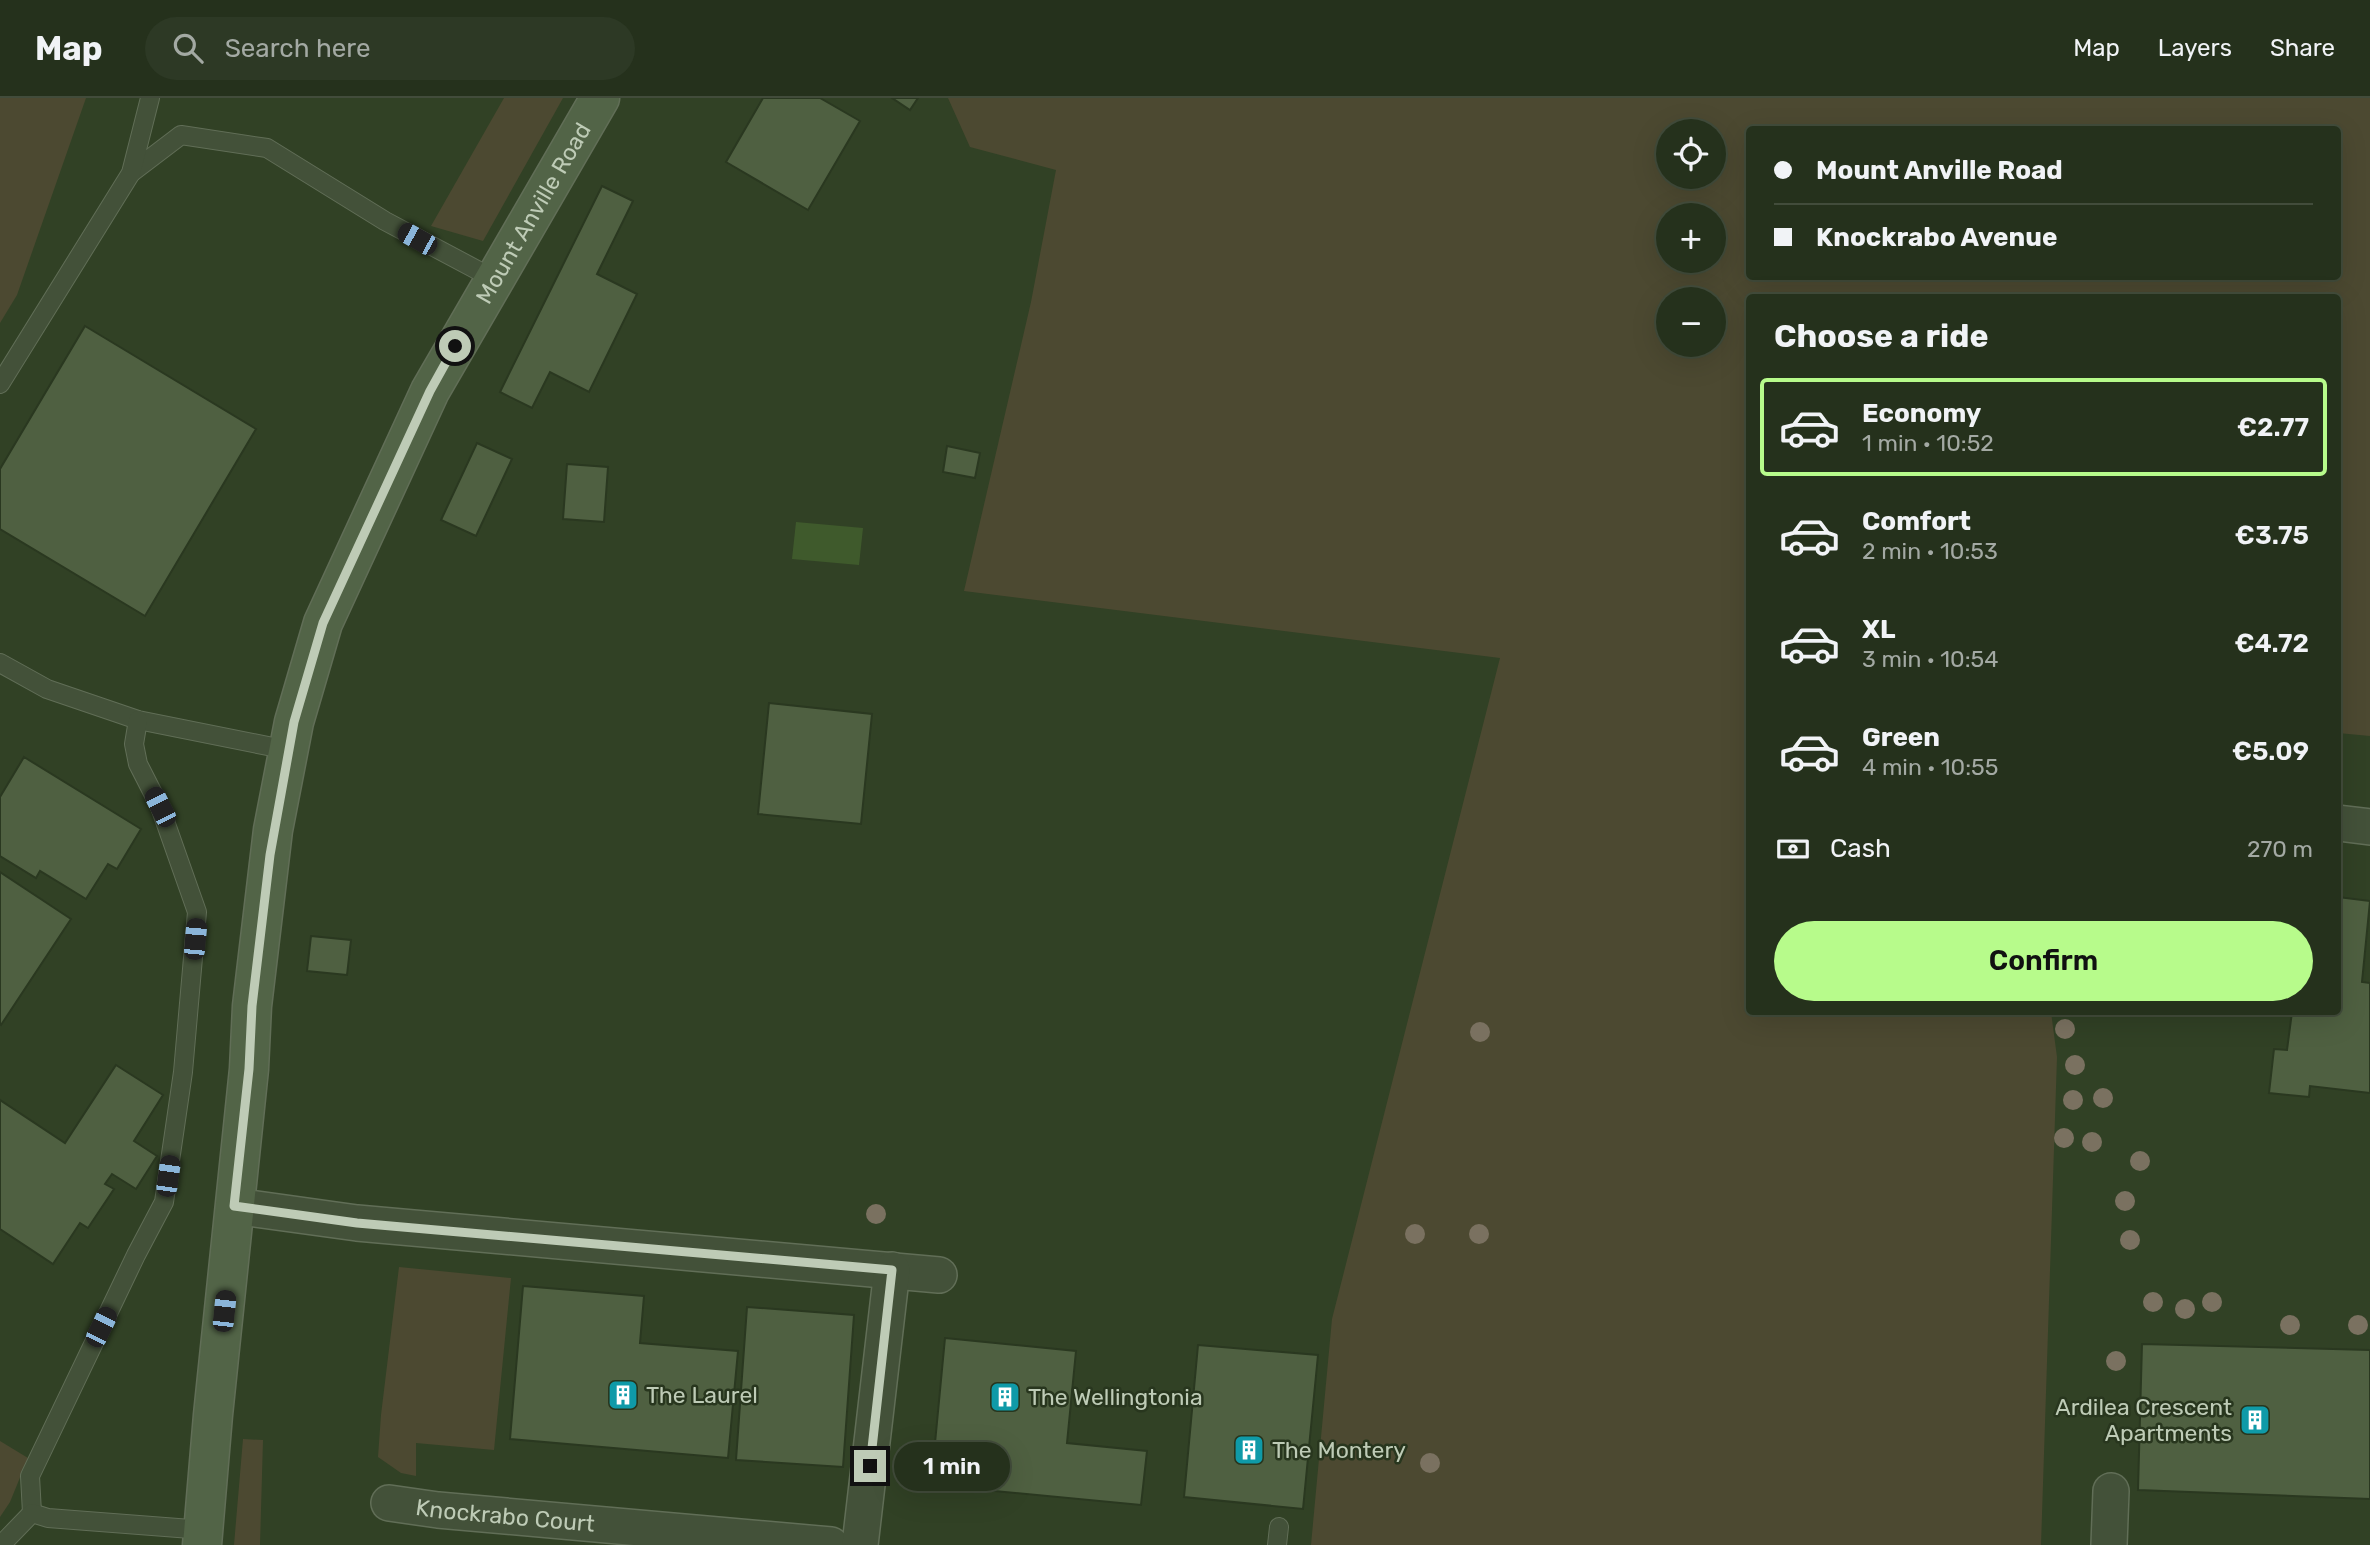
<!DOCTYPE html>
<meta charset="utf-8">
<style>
:root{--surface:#25311c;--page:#2d3925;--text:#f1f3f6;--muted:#a3a9a3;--line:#424c3b;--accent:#b7fb8b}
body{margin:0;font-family:Rubik,sans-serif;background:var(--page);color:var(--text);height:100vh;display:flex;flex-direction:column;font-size:26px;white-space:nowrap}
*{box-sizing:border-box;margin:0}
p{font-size:23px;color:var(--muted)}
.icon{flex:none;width:38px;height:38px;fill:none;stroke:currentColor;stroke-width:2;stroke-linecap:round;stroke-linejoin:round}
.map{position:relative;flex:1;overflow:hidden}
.sheet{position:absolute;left:1746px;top:196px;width:595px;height:721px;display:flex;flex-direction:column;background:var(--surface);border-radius:7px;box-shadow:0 7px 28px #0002,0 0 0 2px var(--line)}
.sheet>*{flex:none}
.banner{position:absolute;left:1746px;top:28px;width:595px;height:154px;border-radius:7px;box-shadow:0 7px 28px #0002,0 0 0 2px var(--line);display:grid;align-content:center;height:154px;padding:0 28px;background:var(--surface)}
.controls{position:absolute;left:1656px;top:21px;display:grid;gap:14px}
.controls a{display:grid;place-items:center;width:70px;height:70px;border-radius:50%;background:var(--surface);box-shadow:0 7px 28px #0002,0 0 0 2px var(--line);font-size:35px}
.end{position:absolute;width:32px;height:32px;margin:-16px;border:9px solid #becbb6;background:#111;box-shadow:0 0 0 4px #111}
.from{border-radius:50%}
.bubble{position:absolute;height:49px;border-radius:24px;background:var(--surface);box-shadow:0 7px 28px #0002,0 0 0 2px var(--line);font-size:23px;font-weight:600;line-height:49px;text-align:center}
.car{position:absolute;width:21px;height:42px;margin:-21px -10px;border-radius:9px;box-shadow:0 0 5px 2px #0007;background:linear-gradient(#222 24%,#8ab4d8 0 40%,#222 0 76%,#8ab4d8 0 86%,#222 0)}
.banner b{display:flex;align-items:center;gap:24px;height:66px;font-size:26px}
.banner b+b{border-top:2px solid var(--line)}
.banner i{width:18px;height:18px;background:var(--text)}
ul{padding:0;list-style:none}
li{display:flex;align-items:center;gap:21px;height:98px;margin:0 14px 10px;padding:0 14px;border:4px solid transparent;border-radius:7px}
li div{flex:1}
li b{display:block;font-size:26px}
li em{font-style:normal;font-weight:600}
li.current{border-color:var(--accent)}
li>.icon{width:63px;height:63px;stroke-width:1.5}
h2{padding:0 28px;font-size:32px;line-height:84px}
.pay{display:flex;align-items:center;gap:18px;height:77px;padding:0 28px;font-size:26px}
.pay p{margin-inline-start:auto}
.button{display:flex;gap:14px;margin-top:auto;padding:14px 28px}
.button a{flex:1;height:80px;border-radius:42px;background:var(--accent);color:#111;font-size:28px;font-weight:600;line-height:80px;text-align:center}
header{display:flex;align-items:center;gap:42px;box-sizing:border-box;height:98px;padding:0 35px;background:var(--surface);border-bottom:2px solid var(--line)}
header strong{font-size:33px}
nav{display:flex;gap:38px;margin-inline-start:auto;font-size:24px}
.search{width:490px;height:63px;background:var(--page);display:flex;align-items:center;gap:18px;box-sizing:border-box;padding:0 24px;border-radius:38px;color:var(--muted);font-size:26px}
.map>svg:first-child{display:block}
.green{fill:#4c4931;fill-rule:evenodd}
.water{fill:#3f5a2c}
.building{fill:#4f6041;stroke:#2a3820;stroke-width:2}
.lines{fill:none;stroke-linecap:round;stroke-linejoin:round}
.lane-casing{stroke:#616e57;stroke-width:20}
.street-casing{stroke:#616e57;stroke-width:38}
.secondary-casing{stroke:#616e57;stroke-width:41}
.lane{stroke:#435139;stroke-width:18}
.street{stroke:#435139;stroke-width:35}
.secondary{stroke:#526447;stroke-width:38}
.tree{fill:#7a7160}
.route{stroke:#becbb6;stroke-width:9}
.labels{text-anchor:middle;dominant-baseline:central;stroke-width:5;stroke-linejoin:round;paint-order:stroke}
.street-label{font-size:23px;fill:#becbb6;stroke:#28361e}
.poi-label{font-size:23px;fill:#becbb6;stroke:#28361e;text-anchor:start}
</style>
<header>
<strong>Map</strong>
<div class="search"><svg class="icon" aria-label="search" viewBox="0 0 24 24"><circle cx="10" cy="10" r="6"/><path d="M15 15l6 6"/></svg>Search here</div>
<nav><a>Map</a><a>Layers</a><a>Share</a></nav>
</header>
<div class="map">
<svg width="2370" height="1447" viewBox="0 0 2370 1447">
<rect width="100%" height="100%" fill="#314125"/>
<g class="green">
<path d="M0 0H86L17 197 0 225Z"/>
<path d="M504 0H563L483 143 431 128Z"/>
<path d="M948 0H2370V638L2338 635V200H1750V914H2051L2057 959 2041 1447H1311L1332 1221 1500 560 964 493 1031 204 1056 72 970 49ZM1750 32H2338V178H1750ZM1668 33H1713V79H1668ZM1668 117H1713V163H1668ZM1713 201V247H1668V201Z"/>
<path d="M399 1169 511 1180 494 1352 416 1345V1378L401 1375 378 1359 381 1317Z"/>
<path d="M243 1341 263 1342 260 1447H234Z"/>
<path d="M0 1343 28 1360 10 1404 0 1419Z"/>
</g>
<path class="water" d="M796 424 863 430 859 467 792 461Z"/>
<g class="building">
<path d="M763 0H820L860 23 808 112 726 64Z"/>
<path d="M892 0H918L910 12Z"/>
<path d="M602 88 633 103 597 176 637 196 589 294 550 274 532 310 500 294Z"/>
<path d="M85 228 256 331 145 518 0 431V371Z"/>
<path d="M477 345 512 361 476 438 441 422Z"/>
<path d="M947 348 980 355 975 380 943 374Z"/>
<path d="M567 366 608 369 604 424 563 421Z"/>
<path d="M769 605 872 616 861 726 758 716Z"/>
<path d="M24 659 141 731 117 771 108 766 86 801 40 773 36 780 0 758V699Z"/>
<path d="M0 774 71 821 1 927 0 926Z"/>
<path d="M2338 799 2370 803 2362 884 2370 885V995L2310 988 2309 999 2269 995 2274 951 2287 952 2292 914H2338Z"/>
<path d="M311 838 351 842 347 877 307 873Z"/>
<path d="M116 967 163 997 134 1043 157 1058 136 1091 112 1076 105 1086 114 1091 88 1130 80 1125 53 1166 0 1131V1002L65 1045Z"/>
<path d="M523 1188 644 1198 640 1245 738 1253 728 1360 510 1341Z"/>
<path d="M747 1209 854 1217 843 1369 736 1362Z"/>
<path d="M945 1240 1076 1253 1067 1345 1147 1353 1141 1407 931 1387Z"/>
<path d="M2142 1246 2370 1252V1401L2138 1392Z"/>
<path d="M1198 1247 1318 1257 1303 1411 1184 1399Z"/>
</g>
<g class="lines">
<g class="lane-casing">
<g id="lane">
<path d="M131 75 181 37 267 50 385 123 494 181"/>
<path d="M0 286 131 75 150 0"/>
<path d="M0 565 47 591 138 622 288 652"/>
<path d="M32 1415 30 1378 136 1157 164 1104 183 974 197 814 160 709 138 666 134 646 138 622"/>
<path d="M1 1447 32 1415 48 1420 204 1432"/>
<path d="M1277 1447 1279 1429"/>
</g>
</g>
<g class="street-casing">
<g id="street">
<path d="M2338 725 2370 729"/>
<path d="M234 1108 357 1125 939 1177"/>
<path id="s1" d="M389 1405 438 1412 831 1447"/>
<path d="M860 1447 892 1172"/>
<path d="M2109 1447 2111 1393"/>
</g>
</g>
<g class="secondary-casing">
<g id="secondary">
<path id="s2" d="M202 1447 213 1317 249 971 252 908 273 732 294 624 323 525 430 293 600 0"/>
</g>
</g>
<use href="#lane" class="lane"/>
<use href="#street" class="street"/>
<use href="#secondary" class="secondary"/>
</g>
<g class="tree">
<circle cx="2065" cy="931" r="10"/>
<circle cx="1480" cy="934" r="10"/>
<circle cx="2075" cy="967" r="10"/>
<circle cx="2103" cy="1000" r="10"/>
<circle cx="2073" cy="1002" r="10"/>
<circle cx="2064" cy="1040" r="10"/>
<circle cx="2092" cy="1044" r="10"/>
<circle cx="2140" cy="1063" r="10"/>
<circle cx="2125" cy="1103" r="10"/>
<circle cx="876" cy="1116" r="10"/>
<circle cx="1415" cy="1136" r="10"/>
<circle cx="1479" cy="1136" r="10"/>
<circle cx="2130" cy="1142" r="10"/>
<circle cx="2153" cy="1204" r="10"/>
<circle cx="2212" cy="1204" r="10"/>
<circle cx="2185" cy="1211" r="10"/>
<circle cx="2290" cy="1227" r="10"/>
<circle cx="2358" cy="1227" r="10"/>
<circle cx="2116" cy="1263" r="10"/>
<circle cx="1430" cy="1365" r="10"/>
</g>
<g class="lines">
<path class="route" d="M455 248 430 293 323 525 294 624 270 757 252 908 249 971 234 1108 357 1125 892 1172 870 1368"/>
</g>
<defs>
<g id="building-square" transform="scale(1.575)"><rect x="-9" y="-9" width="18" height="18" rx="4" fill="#0f9aa8" stroke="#28361e"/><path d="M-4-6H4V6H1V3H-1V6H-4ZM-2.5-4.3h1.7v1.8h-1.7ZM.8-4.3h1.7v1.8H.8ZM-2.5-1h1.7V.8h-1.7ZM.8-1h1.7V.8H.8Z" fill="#fff"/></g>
</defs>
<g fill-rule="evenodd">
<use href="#building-square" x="623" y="1297"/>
<use href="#building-square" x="1005" y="1299"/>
<use href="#building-square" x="2255" y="1322"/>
<use href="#building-square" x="1249" y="1352"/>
</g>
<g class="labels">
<g class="street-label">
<text stroke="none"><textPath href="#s2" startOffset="1393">Mount Anville Road</textPath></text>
<text stroke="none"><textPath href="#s1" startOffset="117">Knockrabo Court</textPath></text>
</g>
<g class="poi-label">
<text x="646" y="1297">The Laurel</text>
<text x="1028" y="1299">The Wellingtonia</text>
<text x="2232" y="1309" text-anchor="end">Ardilea Crescent<tspan x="2232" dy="26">Apartments</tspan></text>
<text x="1272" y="1352">The Montery</text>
</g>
</g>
</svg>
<div class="controls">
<a><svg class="icon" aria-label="locate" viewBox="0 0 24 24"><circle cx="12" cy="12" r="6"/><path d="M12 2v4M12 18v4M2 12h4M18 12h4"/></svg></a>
<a>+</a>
<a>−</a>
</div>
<i class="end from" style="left:455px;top:248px"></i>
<i class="end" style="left:870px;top:1368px"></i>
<div class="bubble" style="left:894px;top:1344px;width:116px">1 min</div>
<i class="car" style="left:417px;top:141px;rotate:299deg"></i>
<i class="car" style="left:160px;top:709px;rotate:333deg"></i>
<i class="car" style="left:195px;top:841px;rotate:5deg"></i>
<i class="car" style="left:168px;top:1078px;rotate:8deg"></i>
<i class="car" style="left:224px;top:1213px;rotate:6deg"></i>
<i class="car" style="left:101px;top:1229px;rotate:26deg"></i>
<div class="banner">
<b><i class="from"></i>Mount Anville Road</b>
<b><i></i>Knockrabo Avenue</b>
</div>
<section class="sheet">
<h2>Choose a ride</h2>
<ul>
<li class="current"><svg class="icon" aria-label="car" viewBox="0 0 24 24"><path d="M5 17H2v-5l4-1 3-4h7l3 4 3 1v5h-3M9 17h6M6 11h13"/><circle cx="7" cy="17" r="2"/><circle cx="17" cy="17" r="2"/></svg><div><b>Economy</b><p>1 min · 10:52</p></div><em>€2.77</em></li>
<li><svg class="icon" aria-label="car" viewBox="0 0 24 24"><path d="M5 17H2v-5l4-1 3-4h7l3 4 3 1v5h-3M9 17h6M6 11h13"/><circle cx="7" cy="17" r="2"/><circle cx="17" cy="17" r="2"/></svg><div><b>Comfort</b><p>2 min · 10:53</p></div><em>€3.75</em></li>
<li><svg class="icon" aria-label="car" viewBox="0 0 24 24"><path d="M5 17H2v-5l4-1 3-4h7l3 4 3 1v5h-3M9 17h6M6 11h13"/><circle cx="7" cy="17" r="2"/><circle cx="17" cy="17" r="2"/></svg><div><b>XL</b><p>3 min · 10:54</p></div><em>€4.72</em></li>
<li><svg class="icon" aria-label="car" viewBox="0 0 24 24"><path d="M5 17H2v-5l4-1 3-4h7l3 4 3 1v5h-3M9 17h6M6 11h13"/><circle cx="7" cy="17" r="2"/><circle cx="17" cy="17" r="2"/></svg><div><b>Green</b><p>4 min · 10:55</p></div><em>€5.09</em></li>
</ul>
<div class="pay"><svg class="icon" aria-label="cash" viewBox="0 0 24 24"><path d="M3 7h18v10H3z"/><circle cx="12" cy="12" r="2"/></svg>Cash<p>270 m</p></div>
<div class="button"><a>Confirm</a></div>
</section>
</div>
